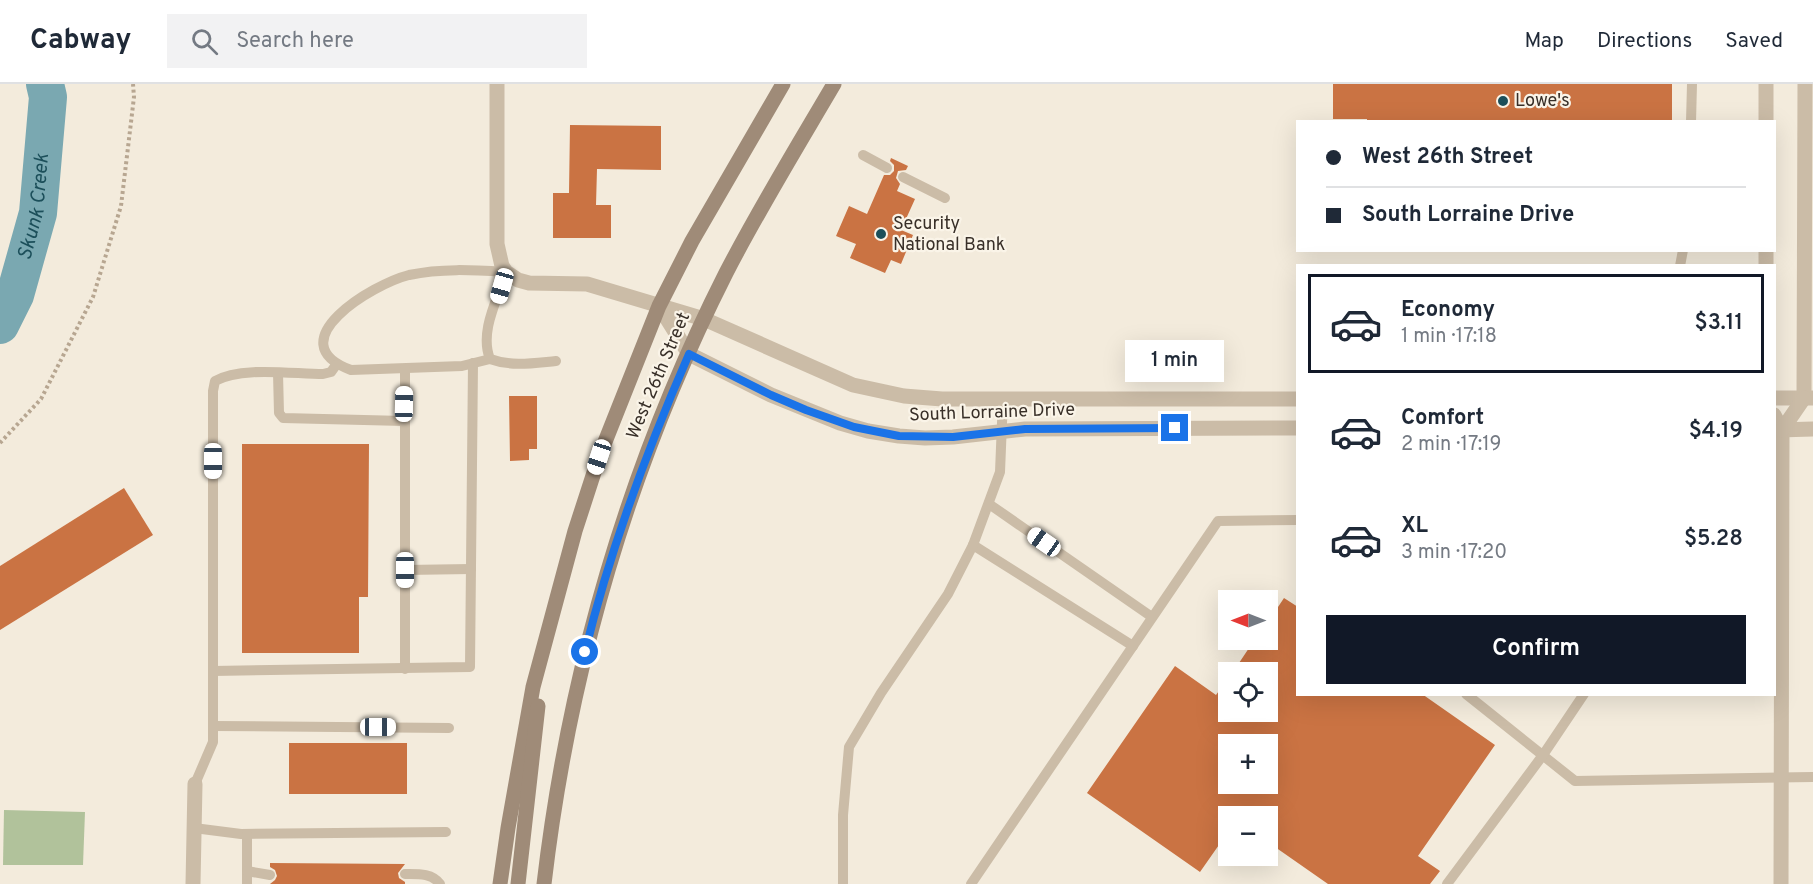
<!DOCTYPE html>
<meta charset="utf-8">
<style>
:root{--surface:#fff;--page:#f2f2f3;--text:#1f2937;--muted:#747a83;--line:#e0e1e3;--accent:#111827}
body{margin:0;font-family:Overpass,sans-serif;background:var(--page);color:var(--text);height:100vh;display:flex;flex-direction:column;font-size:22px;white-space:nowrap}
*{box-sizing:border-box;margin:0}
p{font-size:20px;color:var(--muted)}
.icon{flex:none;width:33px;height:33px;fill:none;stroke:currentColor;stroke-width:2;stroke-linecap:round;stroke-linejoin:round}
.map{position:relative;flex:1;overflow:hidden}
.side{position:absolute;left:1296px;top:180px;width:480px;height:432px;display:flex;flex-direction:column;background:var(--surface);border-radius:0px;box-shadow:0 6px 24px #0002}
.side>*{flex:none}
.banner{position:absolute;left:1296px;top:36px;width:480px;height:132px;border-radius:0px;box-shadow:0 6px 24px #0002;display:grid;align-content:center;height:132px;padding:0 30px;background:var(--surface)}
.needle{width:39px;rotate:270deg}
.controls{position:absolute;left:1218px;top:506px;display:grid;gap:12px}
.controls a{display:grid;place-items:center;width:60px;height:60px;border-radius:0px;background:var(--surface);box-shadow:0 6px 24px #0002;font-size:30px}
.end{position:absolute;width:27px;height:27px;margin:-14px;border:8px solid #1a73e8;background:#fff;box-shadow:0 0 0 3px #fff}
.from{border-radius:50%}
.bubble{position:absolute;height:42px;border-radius:0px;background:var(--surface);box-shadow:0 6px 24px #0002;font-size:20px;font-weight:600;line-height:42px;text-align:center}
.car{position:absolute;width:18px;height:36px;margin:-18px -9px;border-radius:8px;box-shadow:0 0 4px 2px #0007;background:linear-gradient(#fff 24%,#345 0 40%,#fff 0 76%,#345 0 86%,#fff 0)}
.banner b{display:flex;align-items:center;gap:21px;height:57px;font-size:22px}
.banner b+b{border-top:2px solid var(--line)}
.banner i{width:15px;height:15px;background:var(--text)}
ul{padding:10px 0 0;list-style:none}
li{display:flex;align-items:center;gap:18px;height:99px;margin:0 12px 9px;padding:0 18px;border:3px solid transparent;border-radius:0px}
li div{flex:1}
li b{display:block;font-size:22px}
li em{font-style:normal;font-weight:600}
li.active{border-color:var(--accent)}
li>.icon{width:54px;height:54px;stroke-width:1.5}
.button{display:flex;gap:12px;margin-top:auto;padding:12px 30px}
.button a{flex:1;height:69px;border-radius:0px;background:var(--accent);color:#fff;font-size:24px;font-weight:600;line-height:69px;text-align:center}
header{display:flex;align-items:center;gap:36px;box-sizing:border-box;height:84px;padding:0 30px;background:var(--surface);border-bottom:2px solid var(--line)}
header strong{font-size:28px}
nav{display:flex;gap:33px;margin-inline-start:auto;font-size:21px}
.search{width:420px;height:54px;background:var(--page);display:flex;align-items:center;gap:15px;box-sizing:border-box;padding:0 21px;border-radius:0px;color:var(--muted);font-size:22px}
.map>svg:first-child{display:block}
.green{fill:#b1c29b}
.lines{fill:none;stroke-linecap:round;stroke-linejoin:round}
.river{stroke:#7aa8b1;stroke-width:38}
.building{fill:#ca7343;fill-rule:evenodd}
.path{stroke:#b7a691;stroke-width:4;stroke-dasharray:3 3;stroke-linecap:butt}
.service{stroke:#cbbca7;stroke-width:10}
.minor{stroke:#cbbca7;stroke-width:15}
.tertiary{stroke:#cbbca7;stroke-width:15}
.secondary{stroke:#9f8b78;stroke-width:15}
.route{stroke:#1a73e8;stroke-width:8}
.poi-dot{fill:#1c4f5a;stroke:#faf4e8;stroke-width:2}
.labels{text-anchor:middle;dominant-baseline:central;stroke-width:4.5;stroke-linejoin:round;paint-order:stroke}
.poi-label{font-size:18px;fill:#382f28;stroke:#faf4e8;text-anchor:start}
.street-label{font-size:18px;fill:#382f28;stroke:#faf4e8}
.water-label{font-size:20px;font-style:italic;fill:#1c4f5a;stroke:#faf4e8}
</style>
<header>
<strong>Cabway</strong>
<div class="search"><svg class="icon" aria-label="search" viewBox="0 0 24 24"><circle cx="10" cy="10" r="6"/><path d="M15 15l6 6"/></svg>Search here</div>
<nav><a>Map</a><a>Directions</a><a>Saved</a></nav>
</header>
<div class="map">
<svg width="1813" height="800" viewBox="0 0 1813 800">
<rect width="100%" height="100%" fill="#f3ebdc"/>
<path class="green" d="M4 726 85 728 83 781H3Z"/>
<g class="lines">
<path class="river" id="s1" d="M0 241 15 211 38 129 48 13 45 0"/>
</g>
<g class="building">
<path d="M1333 0H1672V38H1367V35H1333Z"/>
<path d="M570 41 661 42V86L597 85 596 121H611V154H553V109H569Z"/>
<path d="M891 74 908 82 906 86 898 87 896 94 900 100 897 107 915 115 901 146 913 151 901 180 891 176 885 189 850 174 856 160 836 152 849 122 867 130 884 91H890L894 87V81L890 77Z"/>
<path d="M509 312H537V365H529V376L510 377Z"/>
<path d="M242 360H369L368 513H359V569H242Z"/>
<path d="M124 404 153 451 0 546V482Z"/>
<path d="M1284 514 1298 523V610H1422L1495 661 1418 772 1440 787 1430 800H1328L1268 758V732H1228V748L1200 788 1087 709 1175 582 1216 611 1228 594V627H1268V588H1233L1255 555H1268V538ZM1228 660H1268V699H1228Z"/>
<rect x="289" y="659" width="118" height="51"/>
<path d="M270 779 405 780 398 789 399 794 405 798V800H270L275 796 277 792 275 786 270 783Z"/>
</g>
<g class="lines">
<path class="path" d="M0 359 41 315 93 213 121 122 134 13 133 0"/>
<g class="service">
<path d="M1691 38 1692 0"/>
<path d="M863 71 887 84"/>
<path d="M903 93 945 114"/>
<path d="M1680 182 1683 166"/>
<path d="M490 275 462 282 351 286C276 258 373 200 409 191 441 184 473 186 506 188 498 215 479 247 490 275 512 283 534 279 556 277"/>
<path d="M405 285V585"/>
<path d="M278 289 279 329 283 334 404 337"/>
<path d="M989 420 1152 533"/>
<path d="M973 461 1133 562"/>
<path d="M405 486 471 485"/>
<path d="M213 587 470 583 473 279"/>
<path d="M1466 610 1575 697 1813 693"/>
<path d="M213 642 449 644"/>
<path d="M195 700 213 658V307L215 297C241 282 293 290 323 290L331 288 336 281"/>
<path d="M194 744 241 750 446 748"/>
<path d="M247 750V800"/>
<path d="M247 787 270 791"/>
<path d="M405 790C418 790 432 789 440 800"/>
<path d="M843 800V731L849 663 881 609 948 510 973 461 1000 388 1003 314"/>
<path d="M971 800 1218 437 1298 436"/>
<path d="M1447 800 1543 671 1584 610"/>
</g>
<g class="minor">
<path d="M497 0V160L502 182 506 188 518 196 529 199 587 200 704 235"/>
<path d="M1766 38V0"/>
<path d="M1766 166V182"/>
<path d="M1804 314 1805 0"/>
<path d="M193 800 195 700"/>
</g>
<g class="tertiary">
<path d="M659 222 689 270 771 311 840 339 868 347 899 352 925 354 953 353 1025 345 1298 344"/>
<path d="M704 235 853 301 904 312 942 315H1298"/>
<path d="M1774 314H1813"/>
<path d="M1774 331 1782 346 1781 800"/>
<path d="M1774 346 1813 345"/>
<path d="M1782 346 1804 314"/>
</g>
<g class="secondary">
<path d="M500 800 508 744 533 603 575 447 599 373 659 222 692 157 783 0"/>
<path d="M518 800 538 622"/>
<path d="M544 800C569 587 629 381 726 189 759 125 797 63 834 0"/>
</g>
</g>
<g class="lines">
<path class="route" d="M585 568C610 465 647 366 689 270L771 311 806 326 854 343 899 352 953 353 1025 345 1175 344"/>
</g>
<g class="poi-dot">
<circle cx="1503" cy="17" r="6"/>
<circle cx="881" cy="150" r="6"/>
</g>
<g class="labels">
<g class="poi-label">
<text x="1515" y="17">Lowe's</text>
<text x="893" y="140">Security<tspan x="893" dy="21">National Bank</tspan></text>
</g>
<g class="street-label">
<text transform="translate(659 292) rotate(-67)">West 26th Street</text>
<text transform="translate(992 329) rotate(-2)">South Lorraine Drive</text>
</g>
<g class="water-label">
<text stroke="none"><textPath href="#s1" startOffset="124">Skunk Creek</textPath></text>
</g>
</g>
</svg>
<div class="controls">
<a><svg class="needle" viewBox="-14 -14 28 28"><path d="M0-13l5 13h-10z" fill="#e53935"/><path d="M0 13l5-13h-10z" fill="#747a83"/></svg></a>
<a><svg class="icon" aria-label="locate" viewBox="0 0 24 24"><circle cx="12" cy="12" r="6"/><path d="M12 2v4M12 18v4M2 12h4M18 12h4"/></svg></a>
<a>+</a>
<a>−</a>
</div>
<i class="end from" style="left:585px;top:568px"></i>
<i class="end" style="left:1175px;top:344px"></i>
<div class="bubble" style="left:1125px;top:256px;width:99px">1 min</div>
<i class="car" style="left:502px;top:202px;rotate:196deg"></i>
<i class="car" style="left:404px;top:320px;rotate:1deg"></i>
<i class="car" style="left:599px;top:373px;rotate:198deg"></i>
<i class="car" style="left:213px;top:377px;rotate:180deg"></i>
<i class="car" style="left:1044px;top:458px;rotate:305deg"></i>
<i class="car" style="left:405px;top:486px;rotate:180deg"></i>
<i class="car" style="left:378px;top:643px;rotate:90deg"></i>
<div class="banner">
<b><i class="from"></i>West 26th Street</b>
<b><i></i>South Lorraine Drive</b>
</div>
<section class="side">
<ul>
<li class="active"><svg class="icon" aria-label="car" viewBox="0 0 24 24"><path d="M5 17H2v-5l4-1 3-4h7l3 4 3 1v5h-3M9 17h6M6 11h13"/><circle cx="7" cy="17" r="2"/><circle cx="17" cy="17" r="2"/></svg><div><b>Economy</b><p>1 min · 17:18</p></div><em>$3.11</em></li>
<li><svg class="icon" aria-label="car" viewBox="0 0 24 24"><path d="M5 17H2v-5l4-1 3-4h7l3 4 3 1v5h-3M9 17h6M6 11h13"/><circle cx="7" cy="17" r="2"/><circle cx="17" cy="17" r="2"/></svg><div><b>Comfort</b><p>2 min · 17:19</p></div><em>$4.19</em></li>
<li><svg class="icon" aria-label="car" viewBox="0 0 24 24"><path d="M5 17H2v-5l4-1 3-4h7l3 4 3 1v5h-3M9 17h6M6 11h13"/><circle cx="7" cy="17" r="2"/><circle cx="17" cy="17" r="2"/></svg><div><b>XL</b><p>3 min · 17:20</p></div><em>$5.28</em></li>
</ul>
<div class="button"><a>Confirm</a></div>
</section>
</div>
